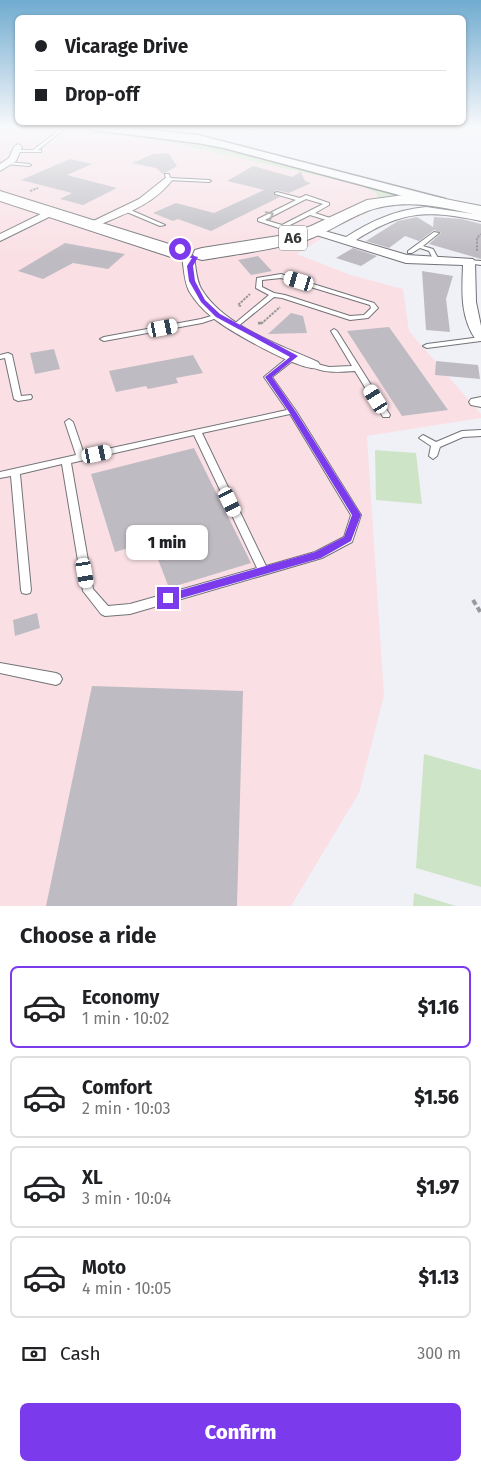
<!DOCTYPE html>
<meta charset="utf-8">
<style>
:root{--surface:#fff;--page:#f6f6f6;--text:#202124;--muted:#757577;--line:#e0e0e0;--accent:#7c3aed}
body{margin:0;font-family:"Fira Sans",sans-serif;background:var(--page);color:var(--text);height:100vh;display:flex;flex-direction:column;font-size:19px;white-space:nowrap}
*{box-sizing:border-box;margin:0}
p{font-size:16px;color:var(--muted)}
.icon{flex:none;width:28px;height:28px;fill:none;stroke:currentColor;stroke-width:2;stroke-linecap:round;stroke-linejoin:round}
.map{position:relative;height:906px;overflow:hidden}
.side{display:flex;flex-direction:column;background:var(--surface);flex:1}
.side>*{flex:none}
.top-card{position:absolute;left:15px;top:15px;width:451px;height:110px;border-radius:8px;box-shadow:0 1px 4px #0004;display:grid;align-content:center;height:110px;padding:0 20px;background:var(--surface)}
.end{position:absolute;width:22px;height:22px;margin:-11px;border:6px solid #7c3aed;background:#fff;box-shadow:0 0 0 2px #fff}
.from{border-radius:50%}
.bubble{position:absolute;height:35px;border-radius:8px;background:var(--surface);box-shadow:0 1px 4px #0004;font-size:16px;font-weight:800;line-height:35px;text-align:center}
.car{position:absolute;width:15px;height:30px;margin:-15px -8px;border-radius:6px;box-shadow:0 0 4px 1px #0007;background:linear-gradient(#fff 24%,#345 0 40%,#fff 0 76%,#345 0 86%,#fff 0)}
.top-card b{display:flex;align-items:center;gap:18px;height:48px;font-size:19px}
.top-card b+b{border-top:1px solid var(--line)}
.top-card i{width:12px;height:12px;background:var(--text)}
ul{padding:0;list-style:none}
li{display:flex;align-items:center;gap:15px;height:82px;margin:0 10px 8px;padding:0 10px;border:2px solid var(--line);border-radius:8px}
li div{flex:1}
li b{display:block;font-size:19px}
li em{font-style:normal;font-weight:800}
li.selected{border-color:var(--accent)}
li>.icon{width:45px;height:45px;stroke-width:1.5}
h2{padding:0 20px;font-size:22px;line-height:60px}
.pay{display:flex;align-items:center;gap:12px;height:55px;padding:0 20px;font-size:19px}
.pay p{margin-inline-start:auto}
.action{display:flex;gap:10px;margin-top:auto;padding:10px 20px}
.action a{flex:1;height:58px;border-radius:8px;background:var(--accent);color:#fff;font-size:20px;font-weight:800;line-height:58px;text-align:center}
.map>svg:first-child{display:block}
.commercial{fill:#fae0e5}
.green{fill:#cee4c6}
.building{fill:#bebcc2}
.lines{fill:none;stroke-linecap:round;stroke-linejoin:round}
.lane-casing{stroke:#727378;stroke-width:2}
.street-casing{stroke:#727378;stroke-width:2}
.secondary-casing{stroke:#727378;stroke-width:3}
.highway-casing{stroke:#727378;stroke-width:2}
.path-far2{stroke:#98999d;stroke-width:2;stroke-dasharray:2.5 1;stroke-linecap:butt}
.path-far1{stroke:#98999d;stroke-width:2.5;stroke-dasharray:4.5 2.5;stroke-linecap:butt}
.path{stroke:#98999d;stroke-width:4;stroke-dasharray:5.5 3;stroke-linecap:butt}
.lane{fill:#fff;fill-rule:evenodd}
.street{fill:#fff;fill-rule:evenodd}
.secondary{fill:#fff;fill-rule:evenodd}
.highway{fill:#fff;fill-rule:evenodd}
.oneway{stroke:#9a9a9c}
.route{fill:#7c3aed}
.labels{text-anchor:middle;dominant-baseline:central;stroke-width:4;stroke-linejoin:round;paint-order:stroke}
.shield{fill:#fff;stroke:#727274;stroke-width:1}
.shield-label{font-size:15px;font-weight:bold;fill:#353638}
</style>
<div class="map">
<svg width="481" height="906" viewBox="0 0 481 906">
<rect width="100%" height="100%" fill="#f0f1f7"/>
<path class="commercial" d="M0 127H61L159 140 359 185 400 203 380 207 333 229 324 237 297 254 351 275 403 289 409 331 481 414V418L367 436 384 696 359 793 291 906H0Z"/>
<g class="green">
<path d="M61 127H83L204 142 404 195 384 199 378 198 376 193 359 185 159 140Z"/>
<path d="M375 450 416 453 422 504 376 500Z"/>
<path d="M424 754 481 770V887L416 868Z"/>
<path d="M414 893 456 906H413Z"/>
</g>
<g class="building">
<path d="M166 153 169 154 177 166 163 174 156 168 132 163 153 154Z"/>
<path d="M70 159 92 164 67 175 117 188 83 205 60 199 72 193 21 180Z"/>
<path d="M253 166 292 177 301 172 305 181 311 183 289 193 276 190 274 195 280 197 211 231 178 219 173 221 153 213 176 203 214 213 264 190 227 181Z"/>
<path d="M417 217 433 227 434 217 462 219 481 224V259L429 244 441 233 434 230 419 241 405 236 389 248 366 241 398 221Z"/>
<path d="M65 243 125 254 108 269 73 263 43 279 18 271Z"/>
<path d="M353 248 377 256 361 266 336 258Z"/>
<path d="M258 256 272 271 251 275 238 260Z"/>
<path d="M422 271 453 276 446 299 450 332 426 330Z"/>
<path d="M291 313 303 316 307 333 268 334Z"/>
<path d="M389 327 404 348 448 410 402 416 347 331Z"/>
<path d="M54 349 60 369 35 374 30 353Z"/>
<path d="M193 355 203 373 176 378 178 383 148 389 146 386 116 392 109 371Z"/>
<path d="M436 361 478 365 480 379 435 375Z"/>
<path d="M194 448 251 563 169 588 151 541 115 552 91 474Z"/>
<path d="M37 613 40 628 15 636 13 620Z"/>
<path d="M92 686 243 691 237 906H46Z"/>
</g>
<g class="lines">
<g class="lane-casing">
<g id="lane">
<path d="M59 130 62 131 38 150H41V152H17L15 151 17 150H33Z"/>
<path d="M8 162 29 164 31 165 29 166 6 164V163Z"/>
<path d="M165 174H169L170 178 209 180 211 181 209 182 168 180 166 179Z"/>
<path d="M277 192 300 198 306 195 329 203V205L315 213 339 221 336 223 310 215 282 229 258 221V219L296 200 275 194V193ZM306 199 323 204 282 225 265 220Z"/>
<path d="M122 208H126L165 225 160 226 122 210Z"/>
<path d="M434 232 439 233 423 246 433 249 439 260 438 261H434L429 251 420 248 412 253H408V251Z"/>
<path d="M469 260 481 261V265L467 263V261Z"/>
<path d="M281 274 374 303 378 308 368 318 350 320 282 298 274 297 237 327H233V325L269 295 256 288 257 278ZM281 278 370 305 371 308 364 315 350 316 285 295 274 293 262 287V280Z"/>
<path d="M218 314 221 316 220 317 202 323 104 341 100 339 104 337 201 319Z"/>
<path d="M334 329 337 331 390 415 389 417H383L355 371C340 372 322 374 309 365L313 363 329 367 352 366 331 331Z"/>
<path d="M481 337V341L427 348 423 346 427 344Z"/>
<path d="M8 353 12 355 21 396 31 395 32 397 31 399 18 401 14 399 5 358 0 359V355Z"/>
<path d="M292 354H298L299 356 272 377 296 411 361 515 352 542 322 558 130 614 105 616 101 614 83 591 62 464 20 474 31 590 30 593 26 594 22 593 21 590 11 476 0 478V472L76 455 65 422 69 419 73 422 84 454 287 410 264 377ZM290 414 351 515 344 537 315 552 266 566 202 433ZM194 435 257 568 130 604 108 606 93 589 71 463Z"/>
<path d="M481 430V436L463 437 440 447 437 456 433 459 429 456 431 446 419 438 423 435 436 442 462 431Z"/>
<path d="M0 663 56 673 60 675 62 679 60 683 56 685 0 673Z"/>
</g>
</g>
<g class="street-casing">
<g id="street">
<path d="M18 144 22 147 16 161 0 171V164L9 158 14 147Z"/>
<path d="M168 176 173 179C153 206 121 215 92 228L88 229 83 226 139 199Z"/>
<path d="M426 207 481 215V221C428 210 403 210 356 240L407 255 473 259 475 262 476 302 481 326V341L476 340C460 317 462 292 463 265L406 263 310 233 308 231 314 228 346 237C371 221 395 210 426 207Z"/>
<path d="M49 210 53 211 54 213 53 215 0 241V234Z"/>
<path d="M188 253 194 257C196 268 196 281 202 290 224 326 282 346 318 362L320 365 318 368C301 372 227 330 212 317 203 310 195 301 189 291 184 281 184 268 182 257Z"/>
<path d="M481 397V407L471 405 469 402 471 399Z"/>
</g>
</g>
<g class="secondary-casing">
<path id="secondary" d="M87 127H122L198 135 445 199 447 202 445 205 440 206 224 148 198 143 93 130Z"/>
</g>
<g class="highway-casing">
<g id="highway">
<path d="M0 191 185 249 187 253 185 257 178 259 171 257 0 201Z"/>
<path d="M404 195 435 197 481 206V216C443 207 403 197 365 212 345 220 327 233 307 240 273 250 237 254 202 260L195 258 193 254 195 250 202 248 285 235 311 226 367 200Z"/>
</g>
</g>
<g class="path-far2">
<path d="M30 191 38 188"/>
<path d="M477 251V238L481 234"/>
<path d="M241 306 238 305 250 294"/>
<path d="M258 323 261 324 280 307"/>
</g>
<path class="path-far1" d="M258 323H262"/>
<path class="path" d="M473 600 481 613"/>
<use href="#lane" class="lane"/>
<use href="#street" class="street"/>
<use href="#secondary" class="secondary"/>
<use href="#highway" class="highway"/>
</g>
<defs><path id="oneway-chevron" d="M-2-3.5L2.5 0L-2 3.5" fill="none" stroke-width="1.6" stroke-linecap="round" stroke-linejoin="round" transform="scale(1.25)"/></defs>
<use class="oneway" href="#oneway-chevron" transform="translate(270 215) rotate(-27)"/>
<linearGradient id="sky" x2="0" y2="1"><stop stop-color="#70abd0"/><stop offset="0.5" stop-color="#f8f9fb"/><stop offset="1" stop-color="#f8f9fb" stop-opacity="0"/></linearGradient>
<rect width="481" height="254" fill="url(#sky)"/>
<path class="route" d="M180 247 182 249 181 253 198 257 193 266 195 281 205 300 220 314 298 356 272 377 296 412 361 515 351 541 321 558 168 602 163 598 164 595 315 552 344 537 352 515 289 412 265 377 290 357 216 317 201 302 189 281 187 266 192 258 177 256 175 253Z"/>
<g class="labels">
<rect class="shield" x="279" y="225.5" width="28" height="25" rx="4"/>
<g class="shield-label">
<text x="293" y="238">A6</text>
</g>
</g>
</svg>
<i class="end from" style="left:180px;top:249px"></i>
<i class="end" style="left:168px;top:598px"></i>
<div class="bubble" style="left:126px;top:525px;width:82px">1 min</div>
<i class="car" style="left:299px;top:281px;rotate:287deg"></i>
<i class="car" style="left:163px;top:328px;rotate:79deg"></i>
<i class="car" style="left:376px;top:399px;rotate:328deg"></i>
<i class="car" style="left:97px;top:454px;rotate:78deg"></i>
<i class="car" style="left:230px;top:502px;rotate:154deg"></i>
<i class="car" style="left:85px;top:573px;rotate:170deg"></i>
<div class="top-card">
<b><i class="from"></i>Vicarage Drive</b>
<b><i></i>Drop-off</b>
</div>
</div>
<section class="side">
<h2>Choose a ride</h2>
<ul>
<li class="selected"><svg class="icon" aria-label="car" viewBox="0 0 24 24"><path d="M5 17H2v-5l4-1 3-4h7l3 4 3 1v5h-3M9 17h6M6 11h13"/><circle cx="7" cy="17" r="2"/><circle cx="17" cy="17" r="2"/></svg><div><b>Economy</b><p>1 min · 10:02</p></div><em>$1.16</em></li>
<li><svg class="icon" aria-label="car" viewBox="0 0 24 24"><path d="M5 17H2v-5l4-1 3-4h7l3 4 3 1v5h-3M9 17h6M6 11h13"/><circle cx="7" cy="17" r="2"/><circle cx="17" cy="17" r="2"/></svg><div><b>Comfort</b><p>2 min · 10:03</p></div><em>$1.56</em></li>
<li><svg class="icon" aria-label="car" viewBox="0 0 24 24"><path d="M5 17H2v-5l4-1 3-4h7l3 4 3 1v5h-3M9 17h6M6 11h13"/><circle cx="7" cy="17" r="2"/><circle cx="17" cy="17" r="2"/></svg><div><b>XL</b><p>3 min · 10:04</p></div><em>$1.97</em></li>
<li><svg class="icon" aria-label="car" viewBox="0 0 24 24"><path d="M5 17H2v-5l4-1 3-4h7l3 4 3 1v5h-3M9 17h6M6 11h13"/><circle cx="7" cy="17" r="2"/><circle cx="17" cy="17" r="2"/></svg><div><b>Moto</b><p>4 min · 10:05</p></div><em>$1.13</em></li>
</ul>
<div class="pay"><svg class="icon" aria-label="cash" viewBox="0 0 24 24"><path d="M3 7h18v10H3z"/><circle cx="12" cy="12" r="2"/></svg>Cash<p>300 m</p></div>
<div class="action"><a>Confirm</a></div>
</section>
